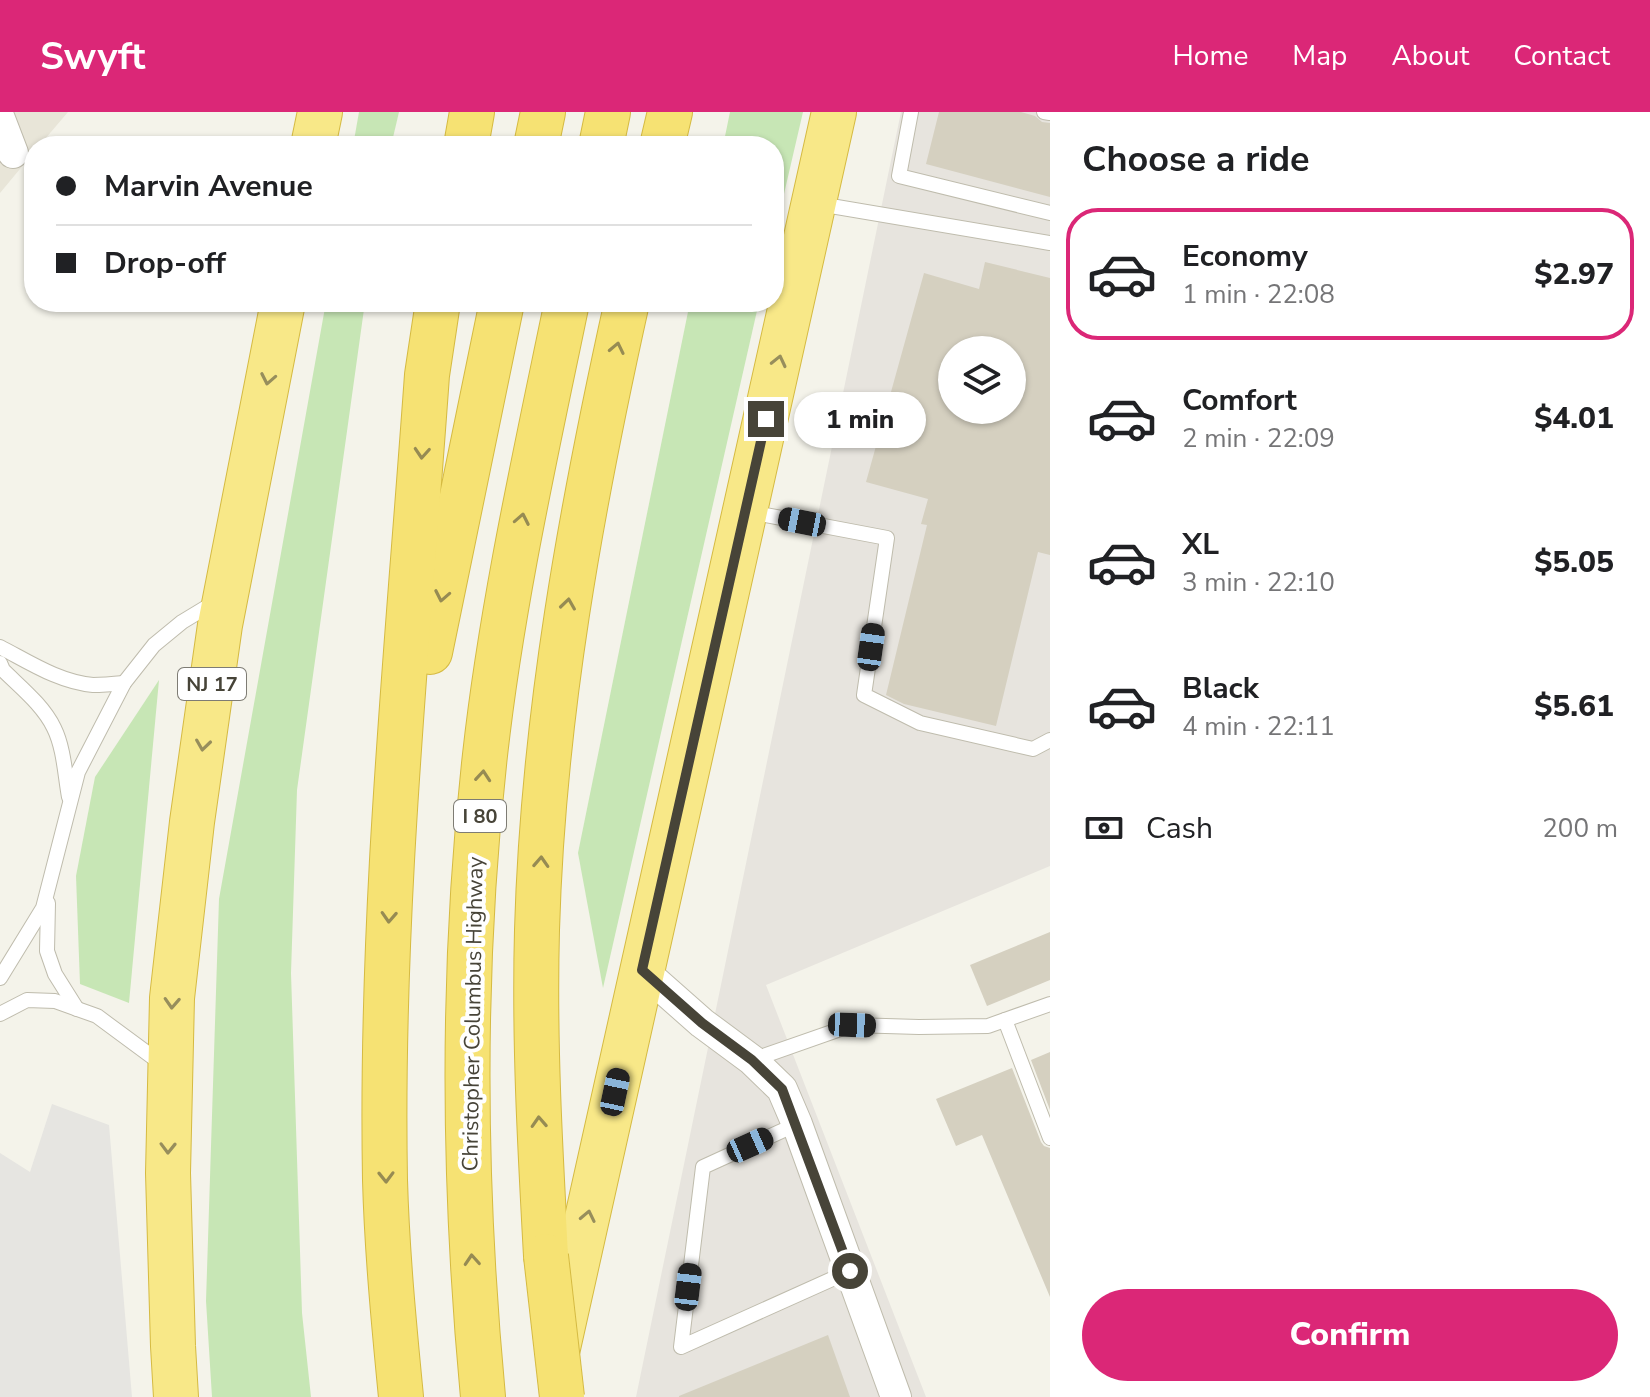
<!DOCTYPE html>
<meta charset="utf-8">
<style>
:root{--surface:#fff;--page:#f6f6f6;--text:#202124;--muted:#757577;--line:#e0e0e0;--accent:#db2777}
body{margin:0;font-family:"Nunito Sans",sans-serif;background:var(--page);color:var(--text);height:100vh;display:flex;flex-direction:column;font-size:30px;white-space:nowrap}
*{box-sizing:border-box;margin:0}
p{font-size:26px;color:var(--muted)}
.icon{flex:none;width:44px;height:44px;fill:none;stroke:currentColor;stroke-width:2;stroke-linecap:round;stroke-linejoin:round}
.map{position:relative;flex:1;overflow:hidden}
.side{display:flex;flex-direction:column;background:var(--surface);width:600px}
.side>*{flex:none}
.guide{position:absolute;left:24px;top:24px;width:760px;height:176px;border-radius:32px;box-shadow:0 2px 6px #0004;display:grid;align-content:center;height:176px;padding:0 32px;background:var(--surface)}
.buttons{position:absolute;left:938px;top:224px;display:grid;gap:16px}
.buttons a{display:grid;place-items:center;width:88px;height:88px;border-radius:50%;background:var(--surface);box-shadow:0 2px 6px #0004;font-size:40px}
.end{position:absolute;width:36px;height:36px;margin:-18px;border:10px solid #474438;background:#fff;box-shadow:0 0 0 4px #fff}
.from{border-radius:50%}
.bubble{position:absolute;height:56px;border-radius:28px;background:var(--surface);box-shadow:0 2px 6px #0004;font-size:26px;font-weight:800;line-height:56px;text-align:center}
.car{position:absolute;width:24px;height:48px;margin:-24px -12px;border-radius:10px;box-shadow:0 0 6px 2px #0007;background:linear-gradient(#222 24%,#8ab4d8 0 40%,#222 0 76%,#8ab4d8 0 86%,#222 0)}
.guide b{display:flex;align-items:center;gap:28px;height:76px;font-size:30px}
.guide b+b{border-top:2px solid var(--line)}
.guide i{width:20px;height:20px;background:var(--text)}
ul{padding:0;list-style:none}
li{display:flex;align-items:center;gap:24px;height:132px;margin:0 16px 12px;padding:0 16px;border:4px solid transparent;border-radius:32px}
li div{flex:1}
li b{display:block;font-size:30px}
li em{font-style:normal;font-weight:800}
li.selected{border-color:var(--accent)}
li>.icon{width:72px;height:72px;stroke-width:1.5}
h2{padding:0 32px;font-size:36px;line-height:96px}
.pay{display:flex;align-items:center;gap:20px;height:88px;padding:0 32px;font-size:30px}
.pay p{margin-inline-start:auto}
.action{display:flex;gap:16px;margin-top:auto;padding:16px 32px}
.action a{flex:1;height:92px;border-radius:48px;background:var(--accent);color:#fff;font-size:32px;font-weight:800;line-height:92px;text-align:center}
header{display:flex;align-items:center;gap:48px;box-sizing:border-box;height:112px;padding:0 40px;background:var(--accent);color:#fff}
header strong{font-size:38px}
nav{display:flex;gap:44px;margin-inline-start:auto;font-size:28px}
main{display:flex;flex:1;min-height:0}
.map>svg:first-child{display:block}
.residential{fill:#e8e5d8}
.industrial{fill:#e7e4de;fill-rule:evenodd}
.green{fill:#c7e6b5}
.parking{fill:#e6e5e1}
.building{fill:#d5d0c0;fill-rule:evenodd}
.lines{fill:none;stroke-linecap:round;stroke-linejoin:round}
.service-casing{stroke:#bfbcad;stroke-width:16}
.minor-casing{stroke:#bfbcad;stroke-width:32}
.trunk-casing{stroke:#d5ba42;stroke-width:46}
.motorway-casing{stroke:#d5ba42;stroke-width:46}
.service{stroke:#fff;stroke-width:14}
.minor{stroke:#fff;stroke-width:30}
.trunk{stroke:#f8e888;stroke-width:44}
.motorway{stroke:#f6e273;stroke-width:44}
.motorway-bridge-casing{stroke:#d5ba42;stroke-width:46;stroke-linecap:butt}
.motorway-bridge{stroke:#f6e273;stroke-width:44}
.oneway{stroke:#968b53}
.oneway2{stroke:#978e5c}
.route{stroke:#474438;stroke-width:10}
.labels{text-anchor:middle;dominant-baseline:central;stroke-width:8;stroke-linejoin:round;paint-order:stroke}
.shield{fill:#fff;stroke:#7e7c74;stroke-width:2}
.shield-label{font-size:20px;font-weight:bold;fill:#474438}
.street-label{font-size:22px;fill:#474438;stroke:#fff}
</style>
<header>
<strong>Swyft</strong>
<nav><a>Home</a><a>Map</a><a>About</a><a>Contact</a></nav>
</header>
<main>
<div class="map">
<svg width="1050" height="1285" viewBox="0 0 1050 1285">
<rect width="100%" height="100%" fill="#f4f3ea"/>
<path class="residential" d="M0 0H68L39 34H34V40L0 81Z"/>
<path class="industrial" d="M901 0H1050V754L766 873 926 1285H636ZM952 238H1012V298H952Z"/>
<g class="green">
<path d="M359 0H399L391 34H353Z"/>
<path d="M730 0H803L774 125V34H723Z"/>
<path d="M326 190H365L297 678 291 861 302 1201 311 1285H212L206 1189 219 787Z"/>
<path d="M690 190H759L603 876 578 741Z"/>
<path d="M159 568 129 891 80 872 76 764 95 665Z"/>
</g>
<path class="parking" d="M52 992 109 1013 132 1285H0V1041L30 1060Z"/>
<g class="building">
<path d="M939 0H1021L1035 4 1042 10 1050 11V85L926 52Z"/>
<path d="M985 150 1050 166V443L1038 440 996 614 904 592 886 583 927 413 921 412 928 387 866 370 924 161 979 177ZM952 238H1012V298H952Z"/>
<path d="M1050 820V868L987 894 970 853Z"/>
<path d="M1050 940V998L1031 948Z"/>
<path d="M1012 956 1041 1030 1044 1034 1050 1036V1185L982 1023 956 1034 936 987Z"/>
<path d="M828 1223 850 1285H679V1284Z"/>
</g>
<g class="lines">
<g class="service-casing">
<g id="service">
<path d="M911 0 899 64 1050 101"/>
<path d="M1044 0 1050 1"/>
<path d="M819 92 1050 131"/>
<path d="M750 400 887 426 864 583 920 611 1033 637 1050 628"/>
<path d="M0 535C29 550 59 570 93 573 103 573 114 572 124 571"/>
<path d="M0 551 3 558C20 575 43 593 54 616 64 636 65 663 69 685"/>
<path d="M48 791 47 839 55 862 77 897"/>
<path d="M0 866 43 796 78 660 124 571 154 533 182 510 215 490"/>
<path d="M0 902 27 888 55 889 97 904 162 952"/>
<path d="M1005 908 1050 1026"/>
<path d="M752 948 852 913 919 915 988 914 1050 892"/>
<path d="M797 1012 703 1055 681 1235 850 1159"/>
</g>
</g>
<g class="minor-casing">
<g id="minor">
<path d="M0 7 13 41"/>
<path d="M642 858 702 911 752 948 782 977 797 1012 896 1285"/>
</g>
</g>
<g class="trunk-casing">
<g id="trunk">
<path d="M313 34 320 0"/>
<path d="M558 1236 834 0"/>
<path d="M176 1285 173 1234 168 1061 172 886 192 710 220 513 283 190"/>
</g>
</g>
<g class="motorway-casing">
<g id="motorway">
<path d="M466 34 472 0"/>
<path d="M536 34 543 0"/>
<path d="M601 34 608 0"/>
<path d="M662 34 670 0"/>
<path d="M430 540 502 190"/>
<path d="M546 1144C540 1035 534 927 537 818 543 605 581 397 627 190"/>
<path d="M401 1285C394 1213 387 1140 385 1068 380 799 408 531 427 263L438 190"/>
<path d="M483 1285C463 1072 461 856 485 643 502 491 536 340 567 190"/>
</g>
</g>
<use href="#service" class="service"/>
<use href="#minor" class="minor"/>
<use href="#trunk" class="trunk"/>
<use href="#motorway" class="motorway"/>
<g class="motorway-bridge-casing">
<path id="motorway-bridge" d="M546 1144 562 1285"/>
</g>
<use href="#motorway-bridge" class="motorway-bridge"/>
</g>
<defs><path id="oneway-chevron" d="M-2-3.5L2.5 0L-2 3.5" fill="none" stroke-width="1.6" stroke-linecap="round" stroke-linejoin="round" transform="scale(2)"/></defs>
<g class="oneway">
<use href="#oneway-chevron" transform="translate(617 236) rotate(-78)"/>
<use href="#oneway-chevron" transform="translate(422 341) rotate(94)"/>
<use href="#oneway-chevron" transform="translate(522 407) rotate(-79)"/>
<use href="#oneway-chevron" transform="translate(442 484) rotate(101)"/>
<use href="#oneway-chevron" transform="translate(568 492) rotate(-82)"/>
<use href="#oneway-chevron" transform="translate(483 664) rotate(-85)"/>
<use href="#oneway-chevron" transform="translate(541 750) rotate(-87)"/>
<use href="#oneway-chevron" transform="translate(389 805) rotate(93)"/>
<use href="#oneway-chevron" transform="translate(539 1010) rotate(-93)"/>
<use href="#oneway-chevron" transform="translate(386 1065) rotate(89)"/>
<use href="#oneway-chevron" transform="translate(472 1148) rotate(-94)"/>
</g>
<g class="oneway2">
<use href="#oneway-chevron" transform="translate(779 249) rotate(-77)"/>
<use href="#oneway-chevron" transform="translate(268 267) rotate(101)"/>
<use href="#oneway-chevron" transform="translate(203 633) rotate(98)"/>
<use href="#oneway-chevron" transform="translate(172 891) rotate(93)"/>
<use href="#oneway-chevron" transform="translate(168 1036) rotate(91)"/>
<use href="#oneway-chevron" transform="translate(588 1104) rotate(-78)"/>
</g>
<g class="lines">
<path class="route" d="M766 307 642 858 702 911 752 948 782 977 850 1159"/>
</g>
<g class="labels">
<g class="shield">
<rect x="178" y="556" width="68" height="32" rx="6"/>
<rect x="454" y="688" width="52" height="32" rx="6"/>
</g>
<g class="shield-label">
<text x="212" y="572">NJ 17</text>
<text x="480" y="704">I 80</text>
</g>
<g class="street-label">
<text transform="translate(473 902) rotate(-89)">Christopher Columbus Highway</text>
</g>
</g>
</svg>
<div class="buttons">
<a><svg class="icon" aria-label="layers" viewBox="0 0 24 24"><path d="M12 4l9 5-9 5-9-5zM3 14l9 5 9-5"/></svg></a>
</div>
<i class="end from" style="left:850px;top:1159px"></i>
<i class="end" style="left:766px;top:307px"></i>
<div class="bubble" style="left:794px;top:280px;width:132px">1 min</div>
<i class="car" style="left:802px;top:410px;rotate:281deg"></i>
<i class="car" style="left:871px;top:535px;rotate:8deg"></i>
<i class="car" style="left:852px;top:913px;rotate:92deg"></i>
<i class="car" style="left:615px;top:980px;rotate:12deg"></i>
<i class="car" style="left:750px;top:1033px;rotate:66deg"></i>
<i class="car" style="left:688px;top:1175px;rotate:7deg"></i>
<div class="guide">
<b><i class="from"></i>Marvin Avenue</b>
<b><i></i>Drop-off</b>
</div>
</div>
<section class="side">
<h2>Choose a ride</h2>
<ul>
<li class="selected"><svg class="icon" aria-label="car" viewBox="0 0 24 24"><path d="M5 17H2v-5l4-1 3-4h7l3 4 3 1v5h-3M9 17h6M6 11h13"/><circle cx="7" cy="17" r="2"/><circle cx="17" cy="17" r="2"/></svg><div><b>Economy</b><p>1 min · 22:08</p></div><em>$2.97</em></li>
<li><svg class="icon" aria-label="car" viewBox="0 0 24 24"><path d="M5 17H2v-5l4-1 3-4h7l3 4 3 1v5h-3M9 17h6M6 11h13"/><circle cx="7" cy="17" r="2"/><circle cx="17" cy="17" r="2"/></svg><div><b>Comfort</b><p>2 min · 22:09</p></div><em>$4.01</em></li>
<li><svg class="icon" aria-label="car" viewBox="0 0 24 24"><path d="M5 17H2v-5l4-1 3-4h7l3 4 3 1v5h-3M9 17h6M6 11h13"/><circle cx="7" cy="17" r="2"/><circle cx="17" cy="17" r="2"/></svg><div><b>XL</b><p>3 min · 22:10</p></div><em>$5.05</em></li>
<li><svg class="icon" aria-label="car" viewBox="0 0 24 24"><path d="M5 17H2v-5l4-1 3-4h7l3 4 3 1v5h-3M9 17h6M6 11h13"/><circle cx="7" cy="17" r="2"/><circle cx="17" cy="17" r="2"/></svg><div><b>Black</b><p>4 min · 22:11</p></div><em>$5.61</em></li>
</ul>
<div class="pay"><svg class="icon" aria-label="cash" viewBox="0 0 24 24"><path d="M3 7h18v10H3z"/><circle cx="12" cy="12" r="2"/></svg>Cash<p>200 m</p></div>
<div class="action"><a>Confirm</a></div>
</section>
</main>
